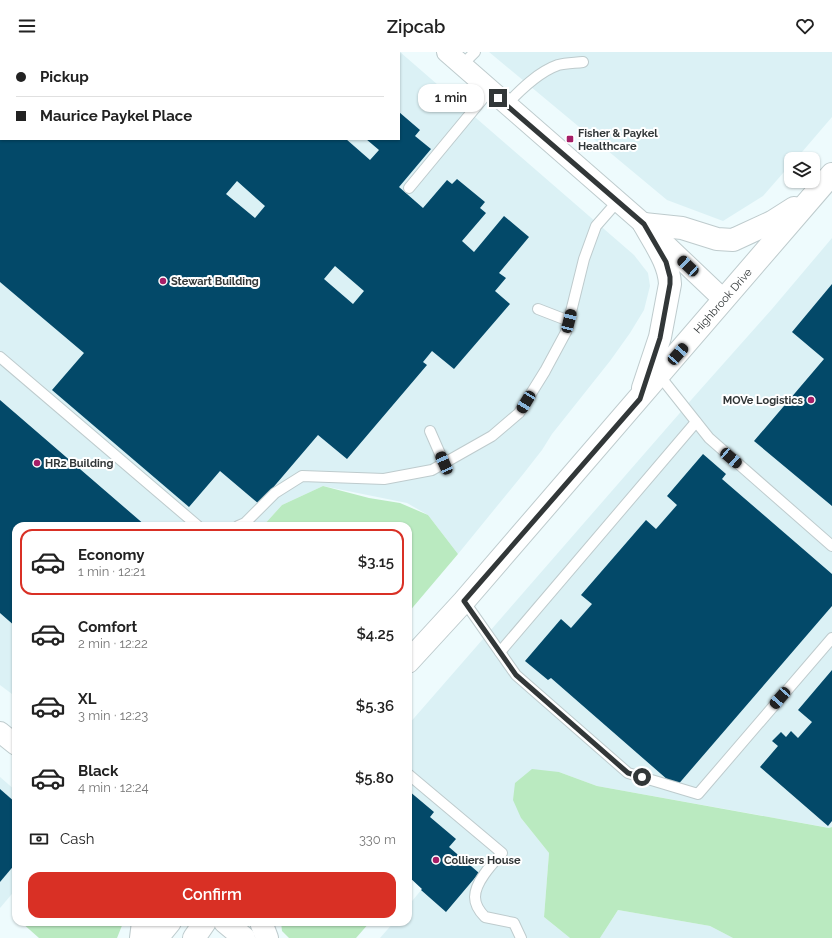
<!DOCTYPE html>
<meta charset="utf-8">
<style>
:root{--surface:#fff;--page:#f2f2f2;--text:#222;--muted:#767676;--line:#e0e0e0;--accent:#d93025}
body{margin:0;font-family:Raleway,sans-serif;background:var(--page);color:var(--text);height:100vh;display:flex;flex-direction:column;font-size:15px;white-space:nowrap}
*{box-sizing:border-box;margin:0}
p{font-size:13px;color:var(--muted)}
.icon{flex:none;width:22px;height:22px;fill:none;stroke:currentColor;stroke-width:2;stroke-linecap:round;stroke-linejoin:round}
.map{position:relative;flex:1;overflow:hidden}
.drawer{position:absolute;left:12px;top:470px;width:400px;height:404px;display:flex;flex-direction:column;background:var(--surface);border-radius:12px;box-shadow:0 1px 3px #0004}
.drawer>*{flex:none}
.guide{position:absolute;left:0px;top:0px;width:400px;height:88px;box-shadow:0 1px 3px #0004;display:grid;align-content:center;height:88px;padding:0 16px;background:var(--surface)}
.fabs{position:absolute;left:784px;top:100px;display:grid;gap:8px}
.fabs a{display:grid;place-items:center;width:36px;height:36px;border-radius:8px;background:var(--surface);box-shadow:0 1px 3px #0004;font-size:20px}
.end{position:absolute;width:18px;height:18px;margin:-9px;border:5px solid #323738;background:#fff;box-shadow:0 0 0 2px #fff}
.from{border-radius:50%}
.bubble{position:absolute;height:28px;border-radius:12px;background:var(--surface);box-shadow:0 1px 3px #0004;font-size:13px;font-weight:600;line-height:28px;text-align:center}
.car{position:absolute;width:12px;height:24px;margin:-12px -6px;border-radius:5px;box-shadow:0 0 3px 1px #0007;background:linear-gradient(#222 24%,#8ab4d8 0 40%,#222 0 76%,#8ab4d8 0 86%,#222 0)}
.guide b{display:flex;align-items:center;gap:14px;height:38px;font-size:15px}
.guide b+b{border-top:1px solid var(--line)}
.guide i{width:10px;height:10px;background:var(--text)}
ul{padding:7px 0 0;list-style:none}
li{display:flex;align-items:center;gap:12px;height:66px;margin:0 8px 6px;padding:0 8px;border:2px solid transparent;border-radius:12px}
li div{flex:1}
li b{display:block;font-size:15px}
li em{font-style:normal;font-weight:600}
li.current{border-color:var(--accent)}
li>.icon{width:36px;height:36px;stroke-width:1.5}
.pay{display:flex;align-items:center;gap:10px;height:44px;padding:0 16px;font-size:15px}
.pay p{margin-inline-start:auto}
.primary-button{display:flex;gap:8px;margin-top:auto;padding:8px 16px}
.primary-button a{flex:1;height:46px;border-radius:12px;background:var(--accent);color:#fff;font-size:16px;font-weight:600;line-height:46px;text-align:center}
header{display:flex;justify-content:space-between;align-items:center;height:52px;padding:0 16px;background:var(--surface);font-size:18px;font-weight:600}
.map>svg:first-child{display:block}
.built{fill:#dbf1f5;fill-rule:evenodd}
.green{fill:#baeac0}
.building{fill:#034969;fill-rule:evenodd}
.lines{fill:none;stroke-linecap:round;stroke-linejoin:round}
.lane-casing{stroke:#becbcd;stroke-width:12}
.street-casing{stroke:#becbcd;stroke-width:22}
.secondary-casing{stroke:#becbcd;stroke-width:24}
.primary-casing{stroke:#becbcd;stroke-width:24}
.lane{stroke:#fff;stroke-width:10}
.street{stroke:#fff;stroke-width:20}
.secondary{stroke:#fff;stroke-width:22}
.primary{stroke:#fff;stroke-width:22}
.route{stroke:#323738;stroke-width:5}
.poi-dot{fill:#a51e67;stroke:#fff;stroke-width:1.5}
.labels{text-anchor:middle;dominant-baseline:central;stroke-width:4;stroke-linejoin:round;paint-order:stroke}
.poi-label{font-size:11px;font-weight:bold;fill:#323738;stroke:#fff;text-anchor:start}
.street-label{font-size:11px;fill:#323738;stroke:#fff}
</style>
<header><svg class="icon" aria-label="menu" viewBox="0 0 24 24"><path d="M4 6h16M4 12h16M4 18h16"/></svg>Zipcab<svg class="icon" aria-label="heart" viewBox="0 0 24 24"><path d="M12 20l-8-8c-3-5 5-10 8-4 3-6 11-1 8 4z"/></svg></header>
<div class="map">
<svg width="832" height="886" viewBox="0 0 832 886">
<rect width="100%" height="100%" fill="#eefbfd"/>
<g class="built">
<path d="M0 0H400L634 203 648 221 650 234 644 258 630 281 610 309 552 382 542 398 524 421 458 502 428 463 407 451 323 434 282 453 263 474H16V645L0 633ZM1 1H399V87H1Z"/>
<path d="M489 0H832V65L796 107H791V112L763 144 723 169 667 148Z"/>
<path d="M832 186V775L830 776 597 734 559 720 521 766 549 801 544 865 570 886H380L394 870H408V854L422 837 408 824V673L692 347 772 257Z"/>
<path d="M0 725 16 739V837L0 856Z"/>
<path d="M618 858 710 874 733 886H600Z"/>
</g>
<g class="green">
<path d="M323 434 369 446 400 451 428 463 458 502 408 561V474H263L282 453Z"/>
<path d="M532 717 559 720 597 734 829 776 832 775V886H733L710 874 618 858 600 886H570L544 865 549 801 521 766 513 748 515 731Z"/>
<path d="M21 870H122L123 871 117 886H39Z"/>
<path d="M281 870H370L356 886H289L282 879Z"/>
</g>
<g class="building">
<path d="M399 60 420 78 415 84 431 97 399 135 423 156 447 128 452 132 457 127 485 150 480 156 486 161 462 189 474 200 504 164 529 185 499 221 506 226 495 239 510 252 454 317 432 299 423 310 427 313 347 407 318 383 259 452 220 419 189 455 52 338 84 301 0 230V87H346L370 108 379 98 366 87H399ZM237 129 265 154 255 166 226 142ZM335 214 364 239 353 252 324 227Z"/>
<path d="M832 232V454L754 389 824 307 792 280Z"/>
<path d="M0 348 146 474H16V575L0 561Z"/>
<path d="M703 402 726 422 722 427 832 522V554L676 735 551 626 548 628 525 609 561 567 571 576 592 552 581 543 646 468 656 477 677 453 667 444Z"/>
<path d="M832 618V769L828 774 760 715 778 694 772 689 781 680 786 685 791 679 798 686 812 670 798 658Z"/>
<path d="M0 737 16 751V811L0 830Z"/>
<path d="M409 739 434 760 430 765 456 787 449 795 479 821 446 860 421 838 422 837 408 824V740Z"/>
</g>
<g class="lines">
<g class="lane-casing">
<g id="lane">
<path d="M462 13 475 0"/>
<path d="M506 53C520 38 538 20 558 13 566 11 575 11 583 10"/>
<path d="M409 136 490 38"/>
<path d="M538 257 569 269"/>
<path d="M0 305 198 474"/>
<path d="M659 323 709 386 832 494"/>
<path d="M430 379 444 411"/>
<path d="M238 474 245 471 275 441 302 424 384 427 432 418 492 384 519 361 545 319 566 280 584 207 596 174 617 150"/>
<path d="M464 549 516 623 628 721 698 742 832 586"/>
<path d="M500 600 696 370"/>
<path d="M408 722 502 801C492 812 475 830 475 845 475 853 480 860 485 865L514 871 521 886"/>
</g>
</g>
<g class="street-casing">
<g id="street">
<path d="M447 0 644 172 724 248"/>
<path d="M0 680 16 693"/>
</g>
</g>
<g class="secondary-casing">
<path id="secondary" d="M225 870 244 886"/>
</g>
<g class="primary-casing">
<g id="primary">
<path d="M644 172 682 176 717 187 733 188 772 170 794 156"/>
<path d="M643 336 660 285 670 232C669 210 654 191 644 172"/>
<path d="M408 610 464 549 832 122"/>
<path d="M261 870 267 886"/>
<path d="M141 886 143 870"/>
<path d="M157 886 170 870"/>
<path d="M194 886 205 870"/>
</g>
</g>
<use href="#lane" class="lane"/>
<use href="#street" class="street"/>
<use href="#secondary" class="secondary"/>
<use href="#primary" class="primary"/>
</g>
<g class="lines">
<path class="route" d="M498 46 644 172 666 210 670 225V232L660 286 640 347 464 549 516 623 628 721 642 725"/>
</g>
<g class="poi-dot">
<rect x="566" y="83" width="8" height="8" rx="2"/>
<circle cx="163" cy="229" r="4"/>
<circle cx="811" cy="348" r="4"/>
<circle cx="37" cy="411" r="4"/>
<circle cx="436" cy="808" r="4"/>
</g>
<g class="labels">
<g class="poi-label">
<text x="578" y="81">Fisher &amp; Paykel<tspan x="578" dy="13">Healthcare</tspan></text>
<text x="171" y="229">Stewart Building</text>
<text x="803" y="348" text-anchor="end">MOVe Logistics</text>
<text x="45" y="411">HR2 Building</text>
<text x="444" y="808">Colliers House</text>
</g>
<g class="street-label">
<text transform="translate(723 249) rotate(-49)">Highbrook Drive</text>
</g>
</g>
</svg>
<div class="fabs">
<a><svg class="icon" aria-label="layers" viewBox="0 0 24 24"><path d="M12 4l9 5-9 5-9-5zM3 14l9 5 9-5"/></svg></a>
</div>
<i class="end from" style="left:642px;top:725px"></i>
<i class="end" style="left:498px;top:46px"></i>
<div class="bubble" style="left:418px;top:32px;width:66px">1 min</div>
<i class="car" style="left:688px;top:214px;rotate:313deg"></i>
<i class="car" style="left:569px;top:269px;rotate:14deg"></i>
<i class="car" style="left:678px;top:302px;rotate:41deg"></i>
<i class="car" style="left:526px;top:350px;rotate:211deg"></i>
<i class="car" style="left:731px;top:406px;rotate:131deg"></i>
<i class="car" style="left:444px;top:411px;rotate:336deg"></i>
<i class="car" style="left:780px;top:646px;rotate:221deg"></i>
<div class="guide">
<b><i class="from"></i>Pickup</b>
<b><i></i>Maurice Paykel Place</b>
</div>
<section class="drawer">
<ul>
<li class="current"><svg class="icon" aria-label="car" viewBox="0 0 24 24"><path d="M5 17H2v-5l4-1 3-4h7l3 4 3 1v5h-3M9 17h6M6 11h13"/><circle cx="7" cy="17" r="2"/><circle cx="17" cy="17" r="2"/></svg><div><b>Economy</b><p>1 min · 12:21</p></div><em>$3.15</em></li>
<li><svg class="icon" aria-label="car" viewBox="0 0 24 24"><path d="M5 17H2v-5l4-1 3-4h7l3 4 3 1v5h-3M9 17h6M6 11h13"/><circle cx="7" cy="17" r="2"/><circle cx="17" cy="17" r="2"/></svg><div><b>Comfort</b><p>2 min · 12:22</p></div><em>$4.25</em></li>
<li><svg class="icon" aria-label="car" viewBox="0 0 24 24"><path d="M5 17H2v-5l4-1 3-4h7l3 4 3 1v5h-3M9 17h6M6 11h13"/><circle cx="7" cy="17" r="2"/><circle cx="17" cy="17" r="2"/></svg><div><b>XL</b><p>3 min · 12:23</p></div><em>$5.36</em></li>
<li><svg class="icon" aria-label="car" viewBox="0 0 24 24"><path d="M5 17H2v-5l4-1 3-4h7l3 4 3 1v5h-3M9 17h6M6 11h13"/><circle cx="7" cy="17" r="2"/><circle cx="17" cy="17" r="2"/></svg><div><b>Black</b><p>4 min · 12:24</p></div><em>$5.80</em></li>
</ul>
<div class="pay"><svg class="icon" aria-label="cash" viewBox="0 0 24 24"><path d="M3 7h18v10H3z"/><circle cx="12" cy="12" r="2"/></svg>Cash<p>330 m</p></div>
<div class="primary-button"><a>Confirm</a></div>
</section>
</div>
